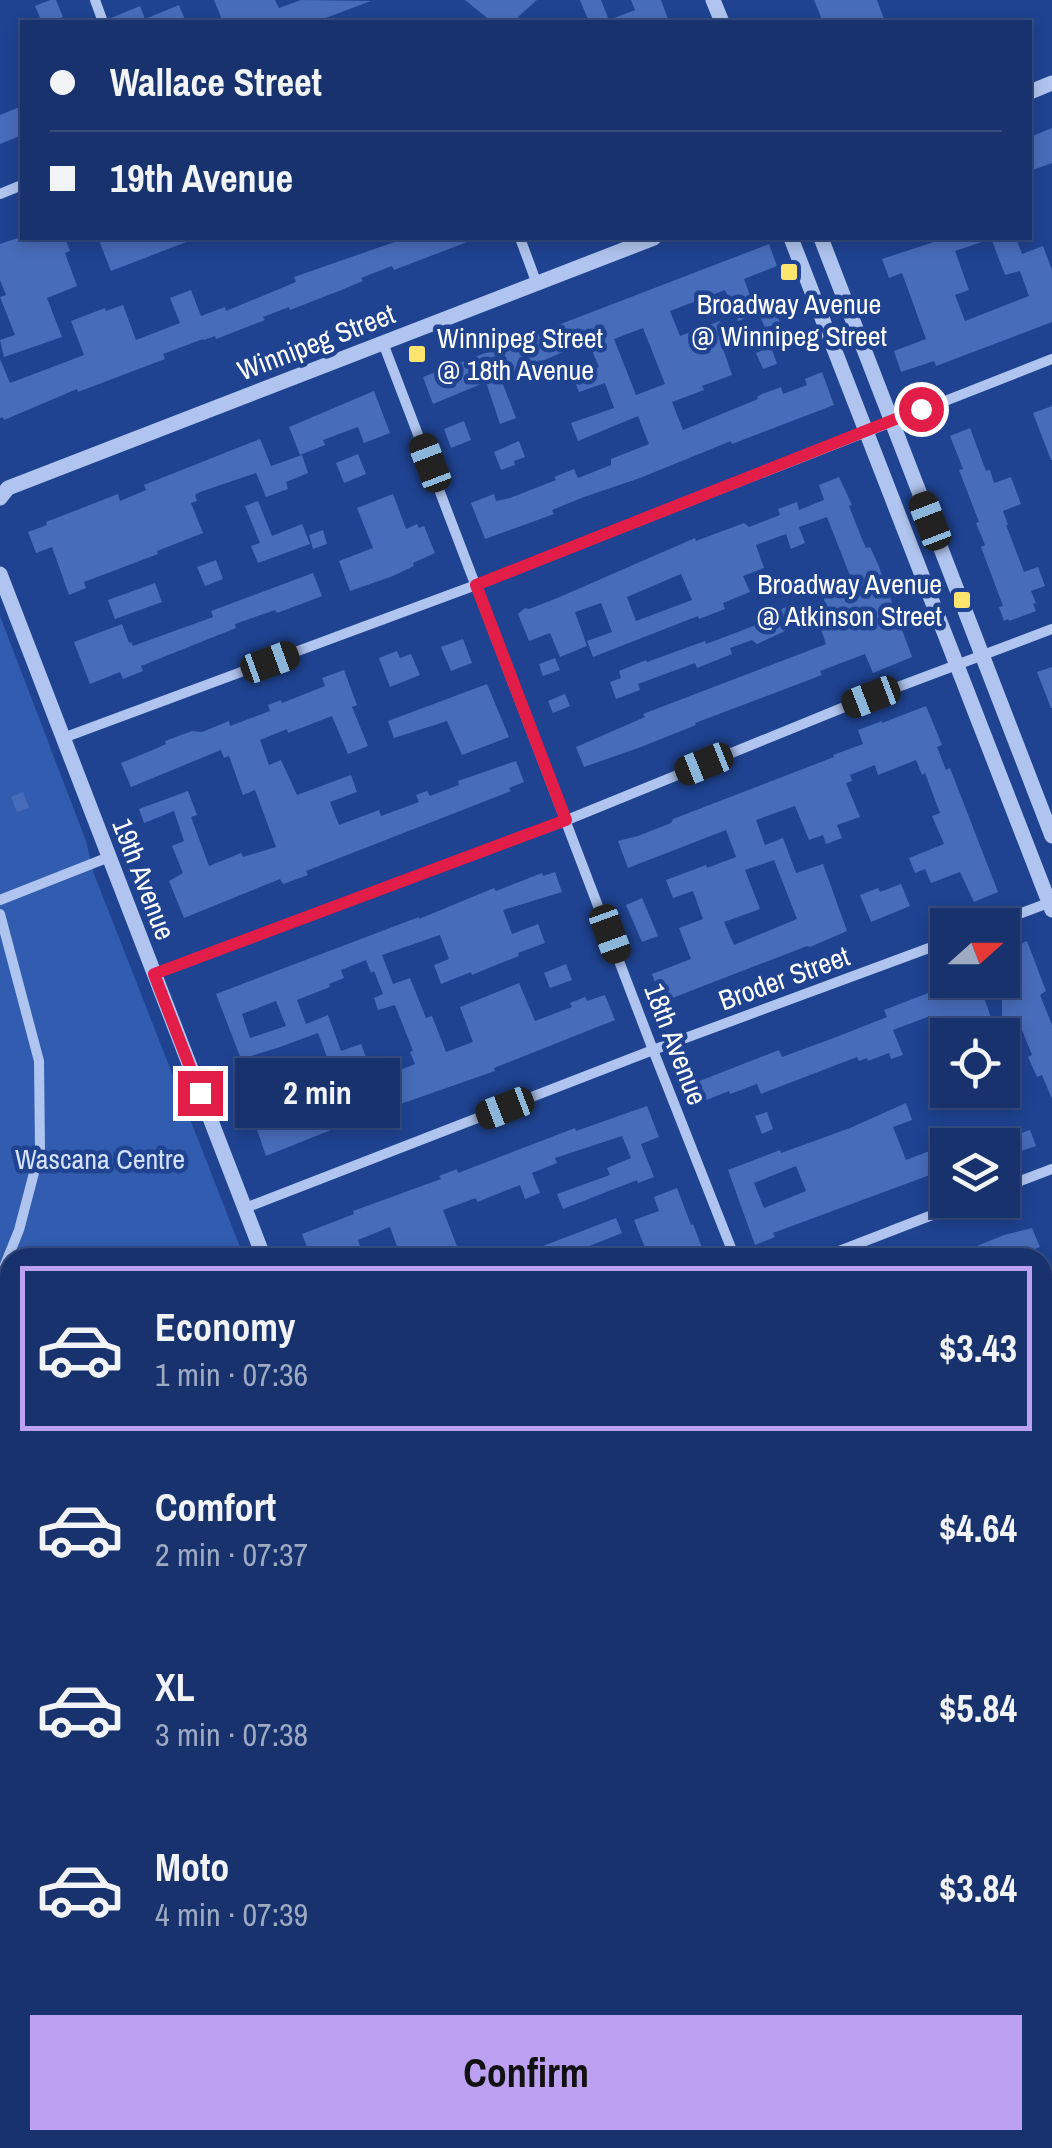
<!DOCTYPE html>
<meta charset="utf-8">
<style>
:root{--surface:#17326d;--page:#243e75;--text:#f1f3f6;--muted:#9eaac2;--line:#364d80;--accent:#bca0f2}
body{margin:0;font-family:"Archivo Narrow",sans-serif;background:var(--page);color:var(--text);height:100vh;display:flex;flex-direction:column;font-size:38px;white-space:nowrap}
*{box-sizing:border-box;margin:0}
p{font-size:32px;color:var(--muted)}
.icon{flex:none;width:55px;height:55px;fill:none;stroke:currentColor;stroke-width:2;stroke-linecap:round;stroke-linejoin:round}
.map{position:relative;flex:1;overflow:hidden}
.details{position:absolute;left:0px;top:1248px;width:1052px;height:902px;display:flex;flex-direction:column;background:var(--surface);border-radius:30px 30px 0 0;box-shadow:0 5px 15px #0003,0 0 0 2px var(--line)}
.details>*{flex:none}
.hud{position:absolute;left:20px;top:20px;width:1012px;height:220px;border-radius:0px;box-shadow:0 5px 15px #0003,0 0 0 2px var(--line);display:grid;align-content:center;height:220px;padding:0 30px;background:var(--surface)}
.needle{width:65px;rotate:69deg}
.tools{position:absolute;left:930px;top:908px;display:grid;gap:20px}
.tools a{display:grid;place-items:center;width:90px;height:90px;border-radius:0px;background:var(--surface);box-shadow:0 5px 15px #0003,0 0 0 2px var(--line);font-size:50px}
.end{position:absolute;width:45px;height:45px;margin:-22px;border:12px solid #e11d48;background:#fff;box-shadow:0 0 0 5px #fff}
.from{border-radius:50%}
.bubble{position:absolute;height:70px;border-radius:0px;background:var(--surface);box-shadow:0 5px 15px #0003,0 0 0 2px var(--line);font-size:32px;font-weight:700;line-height:70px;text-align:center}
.car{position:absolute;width:30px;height:60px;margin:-30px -15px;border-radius:12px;box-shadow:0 0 8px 2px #0007;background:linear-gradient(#222 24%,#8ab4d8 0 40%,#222 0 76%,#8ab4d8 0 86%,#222 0)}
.hud b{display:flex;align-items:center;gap:35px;height:95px;font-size:38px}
.hud b+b{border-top:2px solid var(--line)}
.hud i{width:25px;height:25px;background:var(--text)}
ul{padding:18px 0 0;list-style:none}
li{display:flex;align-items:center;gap:30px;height:165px;margin:0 20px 15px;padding:0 10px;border:5px solid transparent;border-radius:0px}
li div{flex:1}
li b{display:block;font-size:38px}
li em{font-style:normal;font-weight:700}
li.active{border-color:var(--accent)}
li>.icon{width:90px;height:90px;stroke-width:1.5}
.cta{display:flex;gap:20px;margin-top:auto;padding:20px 30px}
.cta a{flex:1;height:115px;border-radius:0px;background:var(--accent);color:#111;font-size:40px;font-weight:700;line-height:115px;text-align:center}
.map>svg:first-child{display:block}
.green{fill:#325caf}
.water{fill:#36518a;stroke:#a3bdef;stroke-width:2.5}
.building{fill:#476cb9;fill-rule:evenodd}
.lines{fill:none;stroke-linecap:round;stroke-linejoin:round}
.minor{stroke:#afc4ee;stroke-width:10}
.tertiary{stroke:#afc4ee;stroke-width:15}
.route{stroke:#e11d48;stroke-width:12}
.poi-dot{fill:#fce46f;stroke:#1f4391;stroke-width:4}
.labels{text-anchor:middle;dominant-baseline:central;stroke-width:9;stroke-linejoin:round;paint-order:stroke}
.poi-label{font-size:28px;fill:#fff;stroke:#1f4391}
.street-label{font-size:28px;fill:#fff;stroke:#1f4391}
.park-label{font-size:28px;fill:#d5e1fa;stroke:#1f4391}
</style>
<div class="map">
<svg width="1052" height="2148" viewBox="0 0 1052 2148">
<rect width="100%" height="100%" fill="#1f4391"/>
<path class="green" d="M0 616 86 841 94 874 244 1257 10 1258V2140H310L309 2148H0Z"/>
<path class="water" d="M0 1895 10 1958V2140H17L16 2148H0Z"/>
<g class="building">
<path d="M50 0H56L63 17 50 22H42L35 6Z"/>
<path d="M214 0H275L279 8 301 0 371 1 315 22H223Z"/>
<path d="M465 0H537L518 17 520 22H492Z"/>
<path d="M580 0H601L609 20 635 10 631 0H661L669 22H589Z"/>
<path d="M814 0H877L885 22H823Z"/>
<path d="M179 5 186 22H112L111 18 140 6 145 19Z"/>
<path d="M22 106V135L0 144V115Z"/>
<path d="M1052 128V163L1030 171V137Z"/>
<path d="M18 238H65L70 251 65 253 77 286 47 298 62 337 4 357 0 340 15 335 0 297 6 295 0 280V244Z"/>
<path d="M98 238H194V239L111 271Z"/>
<path d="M406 238 475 239 394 270 392 266 361 278 363 281 339 291 290 310 289 307 263 317 265 320 216 339 215 336 204 340 203 339 163 354 165 359 78 392 77 389 4 420 3 417 0 418V359L10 383 84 355 71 321 105 308 106 311 123 305 136 340 180 323 170 298 191 290 201 316 225 307 226 311 296 282 294 277Z"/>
<path d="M946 238H988V240L955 251 969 290 955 295 965 321 1029 296 1020 271 1005 275 991 238H1016L1022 254 1043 246 1052 270V322L936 366 934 361 901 372 894 351 926 339 902 273 889 278 882 259Z"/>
<path d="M769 244 777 266 744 279 757 314 738 321 725 290 670 311 680 336 720 321 726 338 720 340 732 375 702 386 704 390 672 402 683 430 758 399 757 397 762 394 781 387 783 394 807 385 805 379 822 372 834 405 732 444 731 441 640 478 584 497 552 510 554 514 485 539 471 503 494 494 496 501 510 498 556 480 554 477 574 469 578 478 611 465V459L649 444 638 416 578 441 571 423 614 408 605 383 579 392 573 377 599 367 588 341 501 379 516 418 500 424 486 382 433 404 423 377ZM643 328 665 384 636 395 614 339Z"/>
<path d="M772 303 780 322 765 328 757 309Z"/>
<path d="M771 347 777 364 763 369 756 353Z"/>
<path d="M374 391 390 433 364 443 358 427 323 440 325 445 300 455 289 427Z"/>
<path d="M1052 406V460H1051L1033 413Z"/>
<path d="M464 421 471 440 451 448 444 429Z"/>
<path d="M970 428 986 471 990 470 994 483 1011 477 1021 504 1003 511 1008 525H1006L1024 572 1038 567 1045 586 1031 591 1036 603 1033 604 1036 611 1009 621 1008 619 1004 621 999 607 1003 606 981 547 985 545 976 523 979 522 959 470 963 469 950 436Z"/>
<path d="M260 439 271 466 302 455 308 473 286 482 288 489 266 497 256 473 200 492 195 495 197 501 191 503 203 533 157 551 158 554 84 582 86 588 69 595 52 547 36 553 28 532 47 525 46 522 118 494 120 501 146 490 144 485Z"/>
<path d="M519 441 525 457 514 461 515 465 501 470 494 452Z"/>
<path d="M358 454 366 474 344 483 336 463Z"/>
<path d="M839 477 852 505 849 506 862 539 866 548 870 547 878 564 912 657 873 673 865 654 820 671 822 675 695 723 696 725 641 747 584 767 576 747 645 717 643 714 826 644 819 623 831 618 821 592 852 581 827 517 799 527 805 543 791 549 786 534 756 545 764 568 743 576 750 592 723 603 725 609 699 619 698 616 593 657 587 641 612 632 601 603 575 612 587 646 560 657 550 633 529 641 518 614 525 608 529 609 555 599 695 538 696 541 744 523 749 527 780 515 778 509 797 502 799 510 824 500 819 485ZM681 574 692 600 636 621 627 597Z"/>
<path d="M393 494 406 529 417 524 419 528 424 526 435 553 413 563 414 566 393 576 350 591 339 561 373 548 357 508Z"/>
<path d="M258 501 272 536 302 524 310 544 258 563 251 546 260 543 245 506Z"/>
<path d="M323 530 327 544 313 549 309 535Z"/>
<path d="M216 560 223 579 205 586 197 567Z"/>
<path d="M313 573 322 596 317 598 277 613 275 610 235 624 236 628 141 666 143 671 123 679 120 672 90 684 74 642 122 624 129 643 131 642 133 646 213 617 211 611Z"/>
<path d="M155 583 162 602 115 619 108 600Z"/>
<path d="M794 604 801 622 784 629 785 631 757 644 752 640 730 648 732 654 697 668 695 663 638 684 640 690 616 699 610 682 621 678 619 671 646 660 647 662 705 641 706 644 743 630 781 615 779 610Z"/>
<path d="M463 639 472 663 451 671 441 647Z"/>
<path d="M397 651 400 658 411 654 420 675 390 687 379 658Z"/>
<path d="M555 658 560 670 543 676 539 664Z"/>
<path d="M1052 667V708H1051L1037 672Z"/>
<path d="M344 670 357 705 352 707 368 746 348 754 332 716 288 733 287 729 260 740 269 765 281 760 297 795 351 775 357 792 330 802 339 825 379 810 381 816 419 802 416 795 427 791 430 796 459 785 458 781 516 761 524 782 509 788 511 791 306 871 308 875 283 884 280 879 184 918 169 881 183 873 172 846 184 841 174 811 144 823 139 809 188 791 197 815 191 817 209 866 241 853 243 857 276 847 255 790 243 795 229 756 224 758 221 750 131 787 121 763 155 749 166 744 165 741 192 731 202 732 229 721 230 726 270 711 268 705 281 700 282 703 325 686 322 678Z"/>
<path d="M487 684 509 737 462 755 447 721 394 738 388 721Z"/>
<path d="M565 694 570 706 553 713 548 701Z"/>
<path d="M926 706 942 745 937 747 946 770 950 768 998 892 974 902 960 872 931 883 925 869 915 873 909 858 944 844 932 816 940 813 925 773 922 775 916 760 878 775 875 765 850 775 852 781 846 783 860 817 837 825 842 838 826 844 823 835 809 840 795 806 756 820 765 845 783 838 796 873 823 864 847 931 810 947 807 946 662 1002 652 974 691 959 679 928 703 919 693 891 673 898 666 880 706 865 707 868 736 857 726 830 628 868 618 841 638 836 671 823 673 819 834 757 833 755 863 744 858 730 882 721V723ZM774 860 797 919 734 945 724 922 760 909 745 870Z"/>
<path d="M23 792 29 808 17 812 11 797Z"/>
<path d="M555 872 562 892 503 910 512 934 538 924 545 943 518 953 519 956 491 967 472 975 471 972 441 984 434 965 449 959 440 935 382 955 393 984 410 978 426 1018 432 1016 446 1052 473 1042 460 1007 519 983 535 1021 572 1007 570 1003 585 997 587 1001 605 995 615 1020 494 1068 495 1071 369 1115V1119L341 1126 266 1156 255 1124 280 1115 283 1122 326 1106 324 1101 415 1064 410 1052 413 1051 395 1005 378 1010 374 998 383 994 374 971 371 973 366 960 341 970 344 978 329 984 330 987 297 1000 306 1024 328 1015 341 1051 361 1044 367 1060 326 1074 321 1060 327 1057 318 1033 277 1048 241 1059 216 994 419 917V919L494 888 496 891 542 873 543 876ZM276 1001 286 1026 250 1038 242 1014Z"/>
<path d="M901 884 910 906 871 922 860 895 878 888 880 892Z"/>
<path d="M642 898 658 936 642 942 626 905Z"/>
<path d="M1020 938 1022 943 1027 941 1046 991 1040 995 1052 1025V1099L1042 1075 1037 1077 1028 1057 1032 1055 1020 1025 1002 1032V996L1009 993 1002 976V945Z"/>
<path d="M566 964 572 980 550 988 544 973Z"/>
<path d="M979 983 995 1029 979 1035H948V1060L930 1016 893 1030 903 1055 891 1059 889 1053 868 1061 867 1058 859 1061 857 1057 761 1094 757 1084 730 1094 729 1091 699 1103 692 1084 779 1050 782 1057 839 1036 887 1017 884 1010 931 992 932 995 940 992 942 997Z"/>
<path d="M296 1067 303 1085 287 1091 280 1073Z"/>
<path d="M906 1103 912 1120 893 1127 906 1160 948 1144V1165L937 1169 938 1172 773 1233 775 1237 755 1245 728 1170 780 1150 781 1153 850 1128ZM796 1166 806 1191 764 1208 754 1183Z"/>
<path d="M647 1106 659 1137 641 1144 654 1177 638 1183 637 1180 563 1209 557 1194 610 1175 607 1168 631 1158 622 1136 555 1158 557 1163 532 1173 540 1193 525 1199 520 1185 477 1202 476 1198 443 1210 458 1249 437 1258H401L390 1227 358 1240 362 1252 351 1258H337L335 1252 321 1258H311L302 1234 354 1214 353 1211 441 1179 439 1176 457 1169 458 1173 575 1128 576 1131Z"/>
<path d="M767 1112 773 1129 762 1134 755 1116Z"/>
<path d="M993 1129 999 1145H954V1144Z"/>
<path d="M1030 1130 1036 1146 1021 1151 1015 1135Z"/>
<path d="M677 1188 691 1225 693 1224 706 1258H649L634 1220 659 1211 654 1197Z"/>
<path d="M616 1218 622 1233 577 1251 579 1258H547L543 1246Z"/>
<path d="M1032 1228 1040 1247 1024 1253 1026 1258H947L1004 1235Z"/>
</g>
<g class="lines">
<g class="minor">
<path d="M95 0 103 22"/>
<path d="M0 194 22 185"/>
<path d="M520 238 537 284"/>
<path d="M383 343 653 1050 735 1258"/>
<path d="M63 738 476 585 1052 359"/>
<path d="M0 900 109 857"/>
<path d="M0 914 39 1061 40 1150 19 1230 0 1277"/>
<path d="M990 925 1051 902"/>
<path d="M154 974 567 820 842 708 1052 629"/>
<path d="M1002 1188 1052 1169"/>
<path d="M245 1208 653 1050 948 941"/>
<path d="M821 1258 971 1200"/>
<path d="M1042 1435 1052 1431"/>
<path d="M0 1596 10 1609"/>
<path d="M1042 1989 1052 1985"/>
<path d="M378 2140 381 2148"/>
<path d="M614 2140 617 2148"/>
<path d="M882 2140 885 2148"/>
<path d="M238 2148 239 2140"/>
</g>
<g class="tertiary">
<path d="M713 0 722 22"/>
<path d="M1030 92 1052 83"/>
<path d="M791 238 1052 910"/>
<path d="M821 238 1052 836"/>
<path d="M0 498 8 488 654 238"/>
<path d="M0 574 264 1258"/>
<path d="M329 2148 332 2140"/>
</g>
</g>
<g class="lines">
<path class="route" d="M200 1093 154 974 566 820 476 585 921 409"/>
</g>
<g class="poi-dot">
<rect x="779" y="262" width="20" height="20" rx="5"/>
<rect x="407" y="344" width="20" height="20" rx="5"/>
<rect x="952" y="590" width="20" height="20" rx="5"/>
</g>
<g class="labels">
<g class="poi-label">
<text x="789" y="304">Broadway Avenue<tspan x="789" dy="32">@ Winnipeg Street</tspan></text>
<text x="437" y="338" text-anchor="start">Winnipeg Street<tspan x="437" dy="32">@ 18th Avenue</tspan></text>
<text x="942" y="584" text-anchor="end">Broadway Avenue<tspan x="942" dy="32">@ Atkinson Street</tspan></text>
</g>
<g class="street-label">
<text transform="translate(316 342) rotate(-21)">Winnipeg Street</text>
<text transform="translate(144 879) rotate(69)">19th Avenue</text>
<text transform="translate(784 978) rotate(-20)">Broder Street</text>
<text transform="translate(676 1044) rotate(69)">18th Avenue</text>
</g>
<g class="park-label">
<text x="100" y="1159">Wascana Centre</text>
</g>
</g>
</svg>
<div class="tools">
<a><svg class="needle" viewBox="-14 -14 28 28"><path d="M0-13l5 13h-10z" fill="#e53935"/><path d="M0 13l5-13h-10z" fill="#9eaac2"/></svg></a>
<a><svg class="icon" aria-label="locate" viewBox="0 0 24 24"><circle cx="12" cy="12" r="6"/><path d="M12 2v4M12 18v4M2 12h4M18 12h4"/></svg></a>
<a><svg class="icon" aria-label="layers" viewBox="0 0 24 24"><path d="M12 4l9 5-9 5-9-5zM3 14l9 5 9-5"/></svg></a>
</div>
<i class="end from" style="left:921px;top:409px"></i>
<i class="end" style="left:200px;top:1093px"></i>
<div class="bubble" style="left:235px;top:1058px;width:165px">2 min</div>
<i class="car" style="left:430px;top:463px;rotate:339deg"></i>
<i class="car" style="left:930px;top:521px;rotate:339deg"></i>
<i class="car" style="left:270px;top:662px;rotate:70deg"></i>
<i class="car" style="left:871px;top:697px;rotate:249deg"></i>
<i class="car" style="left:704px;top:764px;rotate:248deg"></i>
<i class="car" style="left:610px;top:934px;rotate:160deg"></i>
<i class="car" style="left:505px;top:1108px;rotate:249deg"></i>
<div class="hud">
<b><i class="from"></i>Wallace Street</b>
<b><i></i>19th Avenue</b>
</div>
<section class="details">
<ul>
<li class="active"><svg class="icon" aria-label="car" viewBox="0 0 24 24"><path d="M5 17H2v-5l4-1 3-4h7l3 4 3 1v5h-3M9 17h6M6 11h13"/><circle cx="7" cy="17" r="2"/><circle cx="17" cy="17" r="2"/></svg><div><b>Economy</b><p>1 min · 07:36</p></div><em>$3.43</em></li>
<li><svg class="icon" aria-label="car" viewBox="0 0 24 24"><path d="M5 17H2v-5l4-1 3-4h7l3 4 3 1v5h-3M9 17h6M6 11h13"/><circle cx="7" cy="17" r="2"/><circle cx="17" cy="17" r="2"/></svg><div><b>Comfort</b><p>2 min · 07:37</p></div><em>$4.64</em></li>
<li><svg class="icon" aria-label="car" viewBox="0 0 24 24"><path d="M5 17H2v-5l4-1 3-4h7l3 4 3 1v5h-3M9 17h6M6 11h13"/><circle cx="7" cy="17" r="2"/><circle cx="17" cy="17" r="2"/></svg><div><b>XL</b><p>3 min · 07:38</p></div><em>$5.84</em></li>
<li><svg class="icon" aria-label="car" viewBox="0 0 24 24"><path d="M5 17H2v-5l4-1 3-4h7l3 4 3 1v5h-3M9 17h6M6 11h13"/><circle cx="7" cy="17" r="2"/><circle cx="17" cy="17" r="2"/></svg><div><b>Moto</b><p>4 min · 07:39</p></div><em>$3.84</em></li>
</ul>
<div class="cta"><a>Confirm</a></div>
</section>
</div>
